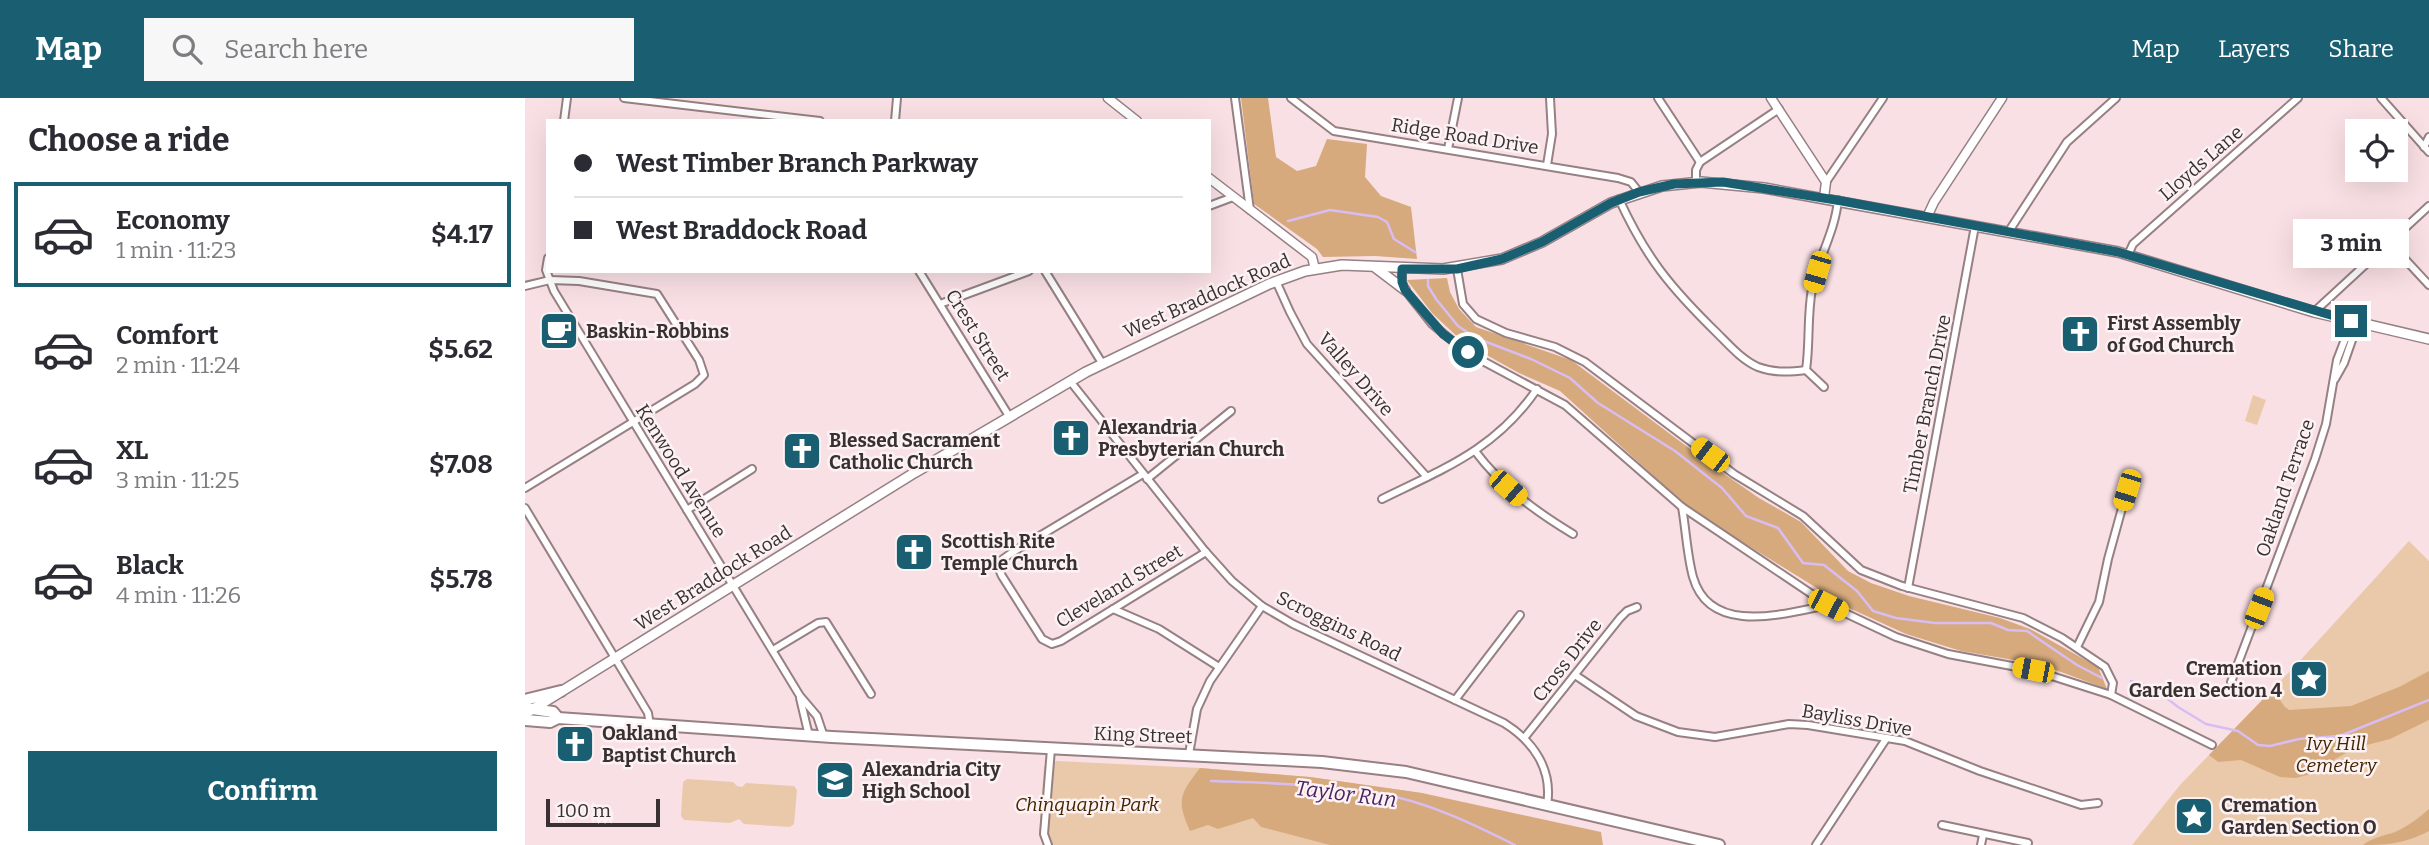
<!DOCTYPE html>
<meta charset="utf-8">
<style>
:root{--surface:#fff;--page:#f7f7f7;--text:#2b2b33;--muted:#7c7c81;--line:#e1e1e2;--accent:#1a5f71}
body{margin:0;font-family:Bitter,serif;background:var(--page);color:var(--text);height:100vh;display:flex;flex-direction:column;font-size:26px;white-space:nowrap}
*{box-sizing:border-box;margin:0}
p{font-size:23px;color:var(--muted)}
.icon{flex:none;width:38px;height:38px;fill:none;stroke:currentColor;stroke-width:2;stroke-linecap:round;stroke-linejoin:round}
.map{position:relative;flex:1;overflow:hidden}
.sheet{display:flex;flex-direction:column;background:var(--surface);width:525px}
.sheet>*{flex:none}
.banner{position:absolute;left:21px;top:21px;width:665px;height:154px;border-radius:0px;box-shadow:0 7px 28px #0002;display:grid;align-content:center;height:154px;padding:0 28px;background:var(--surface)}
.buttons{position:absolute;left:1820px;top:21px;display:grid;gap:14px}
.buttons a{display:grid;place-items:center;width:63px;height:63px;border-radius:0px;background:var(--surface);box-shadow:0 7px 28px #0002;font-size:35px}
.scale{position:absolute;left:21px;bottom:18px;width:114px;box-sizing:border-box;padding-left:7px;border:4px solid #393031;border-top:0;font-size:19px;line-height:24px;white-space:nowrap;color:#393031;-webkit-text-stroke:5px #fcf2f3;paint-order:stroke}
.end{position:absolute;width:32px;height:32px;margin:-16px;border:9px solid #1a5f71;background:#fff;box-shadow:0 0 0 4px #fff}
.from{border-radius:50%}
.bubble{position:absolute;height:49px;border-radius:0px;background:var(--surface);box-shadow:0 7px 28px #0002;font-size:23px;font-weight:700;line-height:49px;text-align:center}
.car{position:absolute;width:21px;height:42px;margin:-21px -10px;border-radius:9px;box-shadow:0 0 5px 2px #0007;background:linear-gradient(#f5c518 24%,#345 0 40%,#f5c518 0 76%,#345 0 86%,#f5c518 0)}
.banner b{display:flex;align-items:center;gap:24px;height:66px;font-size:26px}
.banner b+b{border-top:2px solid var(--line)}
.banner i{width:18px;height:18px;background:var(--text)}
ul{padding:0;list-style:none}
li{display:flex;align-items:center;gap:21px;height:105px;margin:0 14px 10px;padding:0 14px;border:4px solid transparent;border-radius:0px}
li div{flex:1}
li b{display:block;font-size:26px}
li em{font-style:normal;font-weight:700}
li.on{border-color:var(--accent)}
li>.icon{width:63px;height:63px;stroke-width:1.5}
h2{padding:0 28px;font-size:32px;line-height:84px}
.cta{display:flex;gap:14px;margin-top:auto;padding:14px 28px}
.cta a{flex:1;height:80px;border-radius:0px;background:var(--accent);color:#fff;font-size:28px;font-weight:700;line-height:80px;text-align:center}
header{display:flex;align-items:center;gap:42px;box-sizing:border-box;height:98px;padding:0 35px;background:var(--accent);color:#fff}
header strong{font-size:33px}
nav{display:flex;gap:38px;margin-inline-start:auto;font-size:24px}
.search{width:490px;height:63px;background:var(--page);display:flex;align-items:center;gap:18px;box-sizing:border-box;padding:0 24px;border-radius:0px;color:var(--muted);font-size:26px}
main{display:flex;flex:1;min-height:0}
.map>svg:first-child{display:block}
.green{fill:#e9c9a9}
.forest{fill:#d7aa7d}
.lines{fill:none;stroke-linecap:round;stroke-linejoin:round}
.stream{stroke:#d8bdf3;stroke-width:2.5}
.minor-casing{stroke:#968083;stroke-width:10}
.tertiary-casing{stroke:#968083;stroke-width:11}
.secondary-casing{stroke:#968083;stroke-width:12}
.primary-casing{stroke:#968083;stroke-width:14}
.minor{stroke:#fff;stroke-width:6}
.tertiary{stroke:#fff;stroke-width:8}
.secondary{stroke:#fff;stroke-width:9}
.primary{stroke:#fff;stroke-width:10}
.route{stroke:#1a5f71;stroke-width:9}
.labels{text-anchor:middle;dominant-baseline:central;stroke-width:5;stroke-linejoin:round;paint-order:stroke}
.street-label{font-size:19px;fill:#393031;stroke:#fcf2f3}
.poi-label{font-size:19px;font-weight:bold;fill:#393031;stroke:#fcf2f3;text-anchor:start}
.park-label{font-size:19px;font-style:italic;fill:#422400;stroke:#fcf2f3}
.water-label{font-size:21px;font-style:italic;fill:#482463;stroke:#fcf2f3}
</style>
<header>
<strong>Map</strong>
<div class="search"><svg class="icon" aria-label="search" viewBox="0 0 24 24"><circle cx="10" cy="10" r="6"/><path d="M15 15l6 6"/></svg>Search here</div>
<nav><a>Map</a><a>Layers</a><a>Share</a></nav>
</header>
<main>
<section class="sheet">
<h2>Choose a ride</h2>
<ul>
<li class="on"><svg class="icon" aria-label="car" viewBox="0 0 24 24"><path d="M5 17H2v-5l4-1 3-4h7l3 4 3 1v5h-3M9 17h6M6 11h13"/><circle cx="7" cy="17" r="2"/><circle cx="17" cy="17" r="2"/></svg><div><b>Economy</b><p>1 min · 11:23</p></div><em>$4.17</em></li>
<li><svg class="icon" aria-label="car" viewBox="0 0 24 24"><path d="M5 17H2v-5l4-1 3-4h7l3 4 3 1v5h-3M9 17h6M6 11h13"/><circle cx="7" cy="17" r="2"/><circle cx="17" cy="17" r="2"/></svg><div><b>Comfort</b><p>2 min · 11:24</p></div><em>$5.62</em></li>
<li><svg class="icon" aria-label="car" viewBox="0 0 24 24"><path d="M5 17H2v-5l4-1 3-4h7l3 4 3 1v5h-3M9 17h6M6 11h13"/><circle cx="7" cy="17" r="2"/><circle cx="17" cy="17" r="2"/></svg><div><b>XL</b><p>3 min · 11:25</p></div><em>$7.08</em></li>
<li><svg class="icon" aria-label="car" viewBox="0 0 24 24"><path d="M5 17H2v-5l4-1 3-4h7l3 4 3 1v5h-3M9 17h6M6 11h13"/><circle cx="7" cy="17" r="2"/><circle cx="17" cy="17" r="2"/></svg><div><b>Black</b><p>4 min · 11:26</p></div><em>$5.78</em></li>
</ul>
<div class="cta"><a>Confirm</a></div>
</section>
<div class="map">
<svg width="1904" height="747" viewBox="0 0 1904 747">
<rect width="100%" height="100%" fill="#f9e0e4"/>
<g class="green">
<path d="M1728 297 1741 302 1732 327 1720 323Z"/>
<path d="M1884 443 1904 463V747H1607L1655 687 1771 567Z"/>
<path d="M532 663 675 670 785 679 897 695 1078 747H519L514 737 519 668Z"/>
<path d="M162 681 208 684 212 688 217 689 221 685 269 688 272 692 269 726 265 729 219 726 214 721 205 725 159 722 156 718 158 684Z"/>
</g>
<g class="forest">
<path d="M716 0H743L751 59 772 73 791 68 802 41 842 46 840 79 856 98 886 109 892 161 850 158 798 159 792 151 729 106Z"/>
<path d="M922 180 925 194 934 211 951 229 1046 262 1192 371 1234 400 1276 424 1323 473 1346 485 1384 498 1475 520 1505 531 1573 569 1582 591 1517 567 1436 553 1381 536 1324 510 1166 412 1035 293 994 275 938 244 907 215 882 182Z"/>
<path d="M1904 573V622L1865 641 1830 650 1782 677 1771 680 1755 679 1716 662 1693 664 1684 657 1748 591 1759 608 1764 612 1826 608 1874 589Z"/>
<path d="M675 670 785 679 897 695 1076 734 1078 747H805L736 729 728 720 693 731 683 727 665 733C651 702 655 696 675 670Z"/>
<path d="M1904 711V733C1881 745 1864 747 1838 747 1848 739 1859 738 1870 734 1883 728 1894 720 1904 711Z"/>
</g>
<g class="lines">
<g class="stream">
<path d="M763 123 805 112 853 119 862 124 869 141 890 154"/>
<path d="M903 182V188L911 201 933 228 951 240 1006 261 1045 280 1073 305 1150 353 1197 390 1221 418 1253 430 1278 465 1299 467 1332 493 1348 513 1371 520 1410 525H1466L1483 532 1502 533 1552 567 1577 580"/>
<path d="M1606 583 1623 588 1639 598 1653 609 1681 626 1713 633 1733 647 1745 648 1774 641 1815 638 1904 602"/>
<path d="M686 683C742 685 800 686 856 696 903 704 948 726 990 747"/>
</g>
<g class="minor-casing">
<g id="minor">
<path d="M99 0 295 23"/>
<path d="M710 0 725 112"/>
<path d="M766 0 809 33 1093 80 1106 84 1114 94"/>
<path d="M1133 0 1175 64"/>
<path d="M1856 0 1904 54"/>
<path d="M39 23 42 0"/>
<path d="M370 23 372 0"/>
<path d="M1899 49 1904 39"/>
<path d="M923 51 933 0"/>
<path d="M1022 67 1027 36 1025 0"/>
<path d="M1171 84V72L1175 64 1254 11"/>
<path d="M1301 84 1358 0"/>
<path d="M1094 101C1121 160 1146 190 1192 235 1204 247 1217 262 1233 269 1249 275 1265 274 1281 272"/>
<path d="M684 108 708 99"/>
<path d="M1484 133 1542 44 1591 0"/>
<path d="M1865 145 1904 187"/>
<path d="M1603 157 1608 146 1773 0"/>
<path d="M23 160 21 172 29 193 275 598 292 618 299 639"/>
<path d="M877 171V184L880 192 907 226 931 246 956 262 1040 307 1157 409 1303 507 1371 539 1423 556 1508 572 1586 597 1687 647"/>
<path d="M932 171 938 206 951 221 981 235 1030 249 1060 264 1209 376 1278 418 1336 472 1377 488 1498 520 1537 540 1580 569 1588 585 1586 597"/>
<path d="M394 173 484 318"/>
<path d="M520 173 577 265"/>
<path d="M751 183 765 214 782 246 902 379"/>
<path d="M0 188 25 182 54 183 132 196 174 262 179 277 170 286 0 390"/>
<path d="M415 206 504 173"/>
<path d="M1789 214 1904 108"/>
<path d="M1810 281 1819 265 1833 225"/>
<path d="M545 283 680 453 707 483 737 508 768 526 979 625C1008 643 1028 671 1022 707"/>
<path d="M1299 289 1281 272C1285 245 1282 218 1287 191 1293 160 1310 134 1313 102"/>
<path d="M950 353C977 389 1010 413 1048 436"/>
<path d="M618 376 488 454 478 461 473 469 477 478 517 541 527 546 536 543 681 454"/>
<path d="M622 381 706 313"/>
<path d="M857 401C920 370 971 351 1012 291"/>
<path d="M1157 409C1161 432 1162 457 1168 479 1185 539 1261 515 1303 507"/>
<path d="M0 410 123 615 125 627"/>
<path d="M162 412 227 371"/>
<path d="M1383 490 1450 128"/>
<path d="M588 511 634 531 694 569"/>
<path d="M1552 549 1574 504 1583 461 1602 392"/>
<path d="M248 552 293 525 301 524 346 596"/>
<path d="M1050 577 1111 618 1153 634 1190 639 1264 626 1283 627 1380 643 1455 673 1556 707 1573 705"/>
<path d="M1706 584 1790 361 1801 326 1812 262 1827 223"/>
<path d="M275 600 284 638"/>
<path d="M930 602 995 517"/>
<path d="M1000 639 1095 520 1102 513 1112 509"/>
<path d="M664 656 672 611 685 583 737 508"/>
<path d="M1417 727 1503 745"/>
<path d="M523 747 519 736 526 651"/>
<path d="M1291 747 1361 641"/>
<path d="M1456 747 1458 737"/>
</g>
</g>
<g class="tertiary-casing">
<g id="tertiary">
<path d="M583 0 612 23"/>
<path d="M1246 0 1301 84 1299 100"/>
<path d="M684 80 787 159 790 171"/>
<path d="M1402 119 1409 104 1477 0"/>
</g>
</g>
<g class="secondary-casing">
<g id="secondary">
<path d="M851 170 880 192"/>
<path d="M0 616 389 375 561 274 744 186 780 173 817 167 918 171 977 161 1017 144 1086 105 1137 88 1176 84 1239 90 1593 154 1789 214 1904 241"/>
</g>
</g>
<g class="primary-casing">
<g id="primary">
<path d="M0 602 36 593"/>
<path d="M0 610 28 614 33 620"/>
<path d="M0 622 25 624 33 620 307 639 797 664 881 674 1194 747"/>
</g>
</g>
<use href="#minor" class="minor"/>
<use href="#tertiary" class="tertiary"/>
<use href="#secondary" class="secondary"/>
<use href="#primary" class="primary"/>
</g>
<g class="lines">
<path class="route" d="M943 254 918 236 880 192 877 184V171H932L977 161 1017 144 1086 105 1114 94 1149 86 1198 84 1317 103 1593 154 1826 223"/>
</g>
<defs>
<g id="cafe-square" transform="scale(2.0125)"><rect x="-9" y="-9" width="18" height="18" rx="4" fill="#1a5f71" stroke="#fcf2f3"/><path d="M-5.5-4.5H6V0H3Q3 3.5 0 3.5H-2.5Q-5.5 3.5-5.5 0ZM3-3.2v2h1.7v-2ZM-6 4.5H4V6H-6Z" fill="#fff"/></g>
<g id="church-square" transform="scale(2.0125)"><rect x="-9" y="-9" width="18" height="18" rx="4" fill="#1a5f71" stroke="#fcf2f3"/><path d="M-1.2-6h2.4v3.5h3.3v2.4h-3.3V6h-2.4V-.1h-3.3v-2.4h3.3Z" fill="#fff"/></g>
<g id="sight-square" transform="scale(2.0125)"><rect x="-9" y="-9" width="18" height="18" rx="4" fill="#1a5f71" stroke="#fcf2f3"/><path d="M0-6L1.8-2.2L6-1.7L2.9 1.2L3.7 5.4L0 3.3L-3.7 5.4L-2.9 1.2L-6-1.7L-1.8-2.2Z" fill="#fff"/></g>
<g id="school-square" transform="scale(2.0125)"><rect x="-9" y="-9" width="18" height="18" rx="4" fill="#1a5f71" stroke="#fcf2f3"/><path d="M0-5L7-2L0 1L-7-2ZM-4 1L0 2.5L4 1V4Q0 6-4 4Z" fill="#fff"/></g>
</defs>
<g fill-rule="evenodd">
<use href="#cafe-square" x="34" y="233"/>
<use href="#church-square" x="1555" y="236"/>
<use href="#church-square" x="546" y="340"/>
<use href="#church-square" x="277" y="353"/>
<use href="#church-square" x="389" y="454"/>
<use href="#sight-square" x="1784" y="581"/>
<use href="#church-square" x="50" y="646"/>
<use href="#school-square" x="310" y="682"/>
<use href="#sight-square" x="1669" y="718"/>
</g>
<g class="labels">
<g class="street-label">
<text transform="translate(940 38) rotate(9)">Ridge Road Drive</text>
<text transform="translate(1676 65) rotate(-41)">Lloyds Lane</text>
<text transform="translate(682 198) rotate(-24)">West Braddock Road</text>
<text transform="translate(453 237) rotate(58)">Crest Street</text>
<text transform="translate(831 276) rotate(49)">Valley Drive</text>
<text transform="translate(1402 306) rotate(-79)">Timber Branch Drive</text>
<text transform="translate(156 373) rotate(58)">Kenwood Avenue</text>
<text transform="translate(1760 390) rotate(-71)">Oakland Terrace</text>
<text transform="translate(188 480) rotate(-32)">West Braddock Road</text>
<text transform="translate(594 488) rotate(-31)">Cleveland Street</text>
<text transform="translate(814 528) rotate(26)">Scroggins Road</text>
<text transform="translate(1042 562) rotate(-52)">Cross Drive</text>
<text transform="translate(1332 622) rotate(10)">Bayliss Drive</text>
<text transform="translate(618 637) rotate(2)">King Street</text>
</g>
<g class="poi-label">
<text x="1582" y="225">First Assembly<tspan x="1582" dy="22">of God Church</tspan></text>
<text x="61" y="233">Baskin-Robbins</text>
<text x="573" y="329">Alexandria<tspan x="573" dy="22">Presbyterian Church</tspan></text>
<text x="304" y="342">Blessed Sacrament<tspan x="304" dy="22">Catholic Church</tspan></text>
<text x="416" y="443">Scottish Rite<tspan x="416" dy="22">Temple Church</tspan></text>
<text x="1757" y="570" text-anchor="end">Cremation<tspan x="1757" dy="22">Garden Section 4</tspan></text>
<text x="77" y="635">Oakland<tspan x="77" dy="22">Baptist Church</tspan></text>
<text x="337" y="671">Alexandria City<tspan x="337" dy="22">High School</tspan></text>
<text x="1696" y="707">Cremation<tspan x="1696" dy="22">Garden Section O</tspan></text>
</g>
<g class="park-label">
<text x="1811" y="645">Ivy Hill<tspan x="1811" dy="22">Cemetery</tspan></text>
<text x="562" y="706">Chinquapin Park</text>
</g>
<g class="water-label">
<text transform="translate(821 696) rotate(7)">Taylor Run</text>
</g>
</g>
</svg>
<div class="buttons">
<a><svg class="icon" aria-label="locate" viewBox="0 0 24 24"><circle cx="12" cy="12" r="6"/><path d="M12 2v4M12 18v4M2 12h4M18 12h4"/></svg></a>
</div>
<div class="scale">100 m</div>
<i class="end from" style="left:943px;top:254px"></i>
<i class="end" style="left:1826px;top:223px"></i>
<div class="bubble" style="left:1768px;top:121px;width:116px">3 min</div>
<i class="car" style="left:1292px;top:174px;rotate:196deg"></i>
<i class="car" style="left:1185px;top:357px;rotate:307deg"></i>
<i class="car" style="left:983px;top:390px;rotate:131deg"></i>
<i class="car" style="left:1602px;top:392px;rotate:197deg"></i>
<i class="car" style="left:1303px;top:507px;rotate:117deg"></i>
<i class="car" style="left:1734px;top:510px;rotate:21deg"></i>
<i class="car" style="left:1508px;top:572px;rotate:281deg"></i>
<div class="banner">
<b><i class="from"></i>West Timber Branch Parkway</b>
<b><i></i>West Braddock Road</b>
</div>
</div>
</main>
